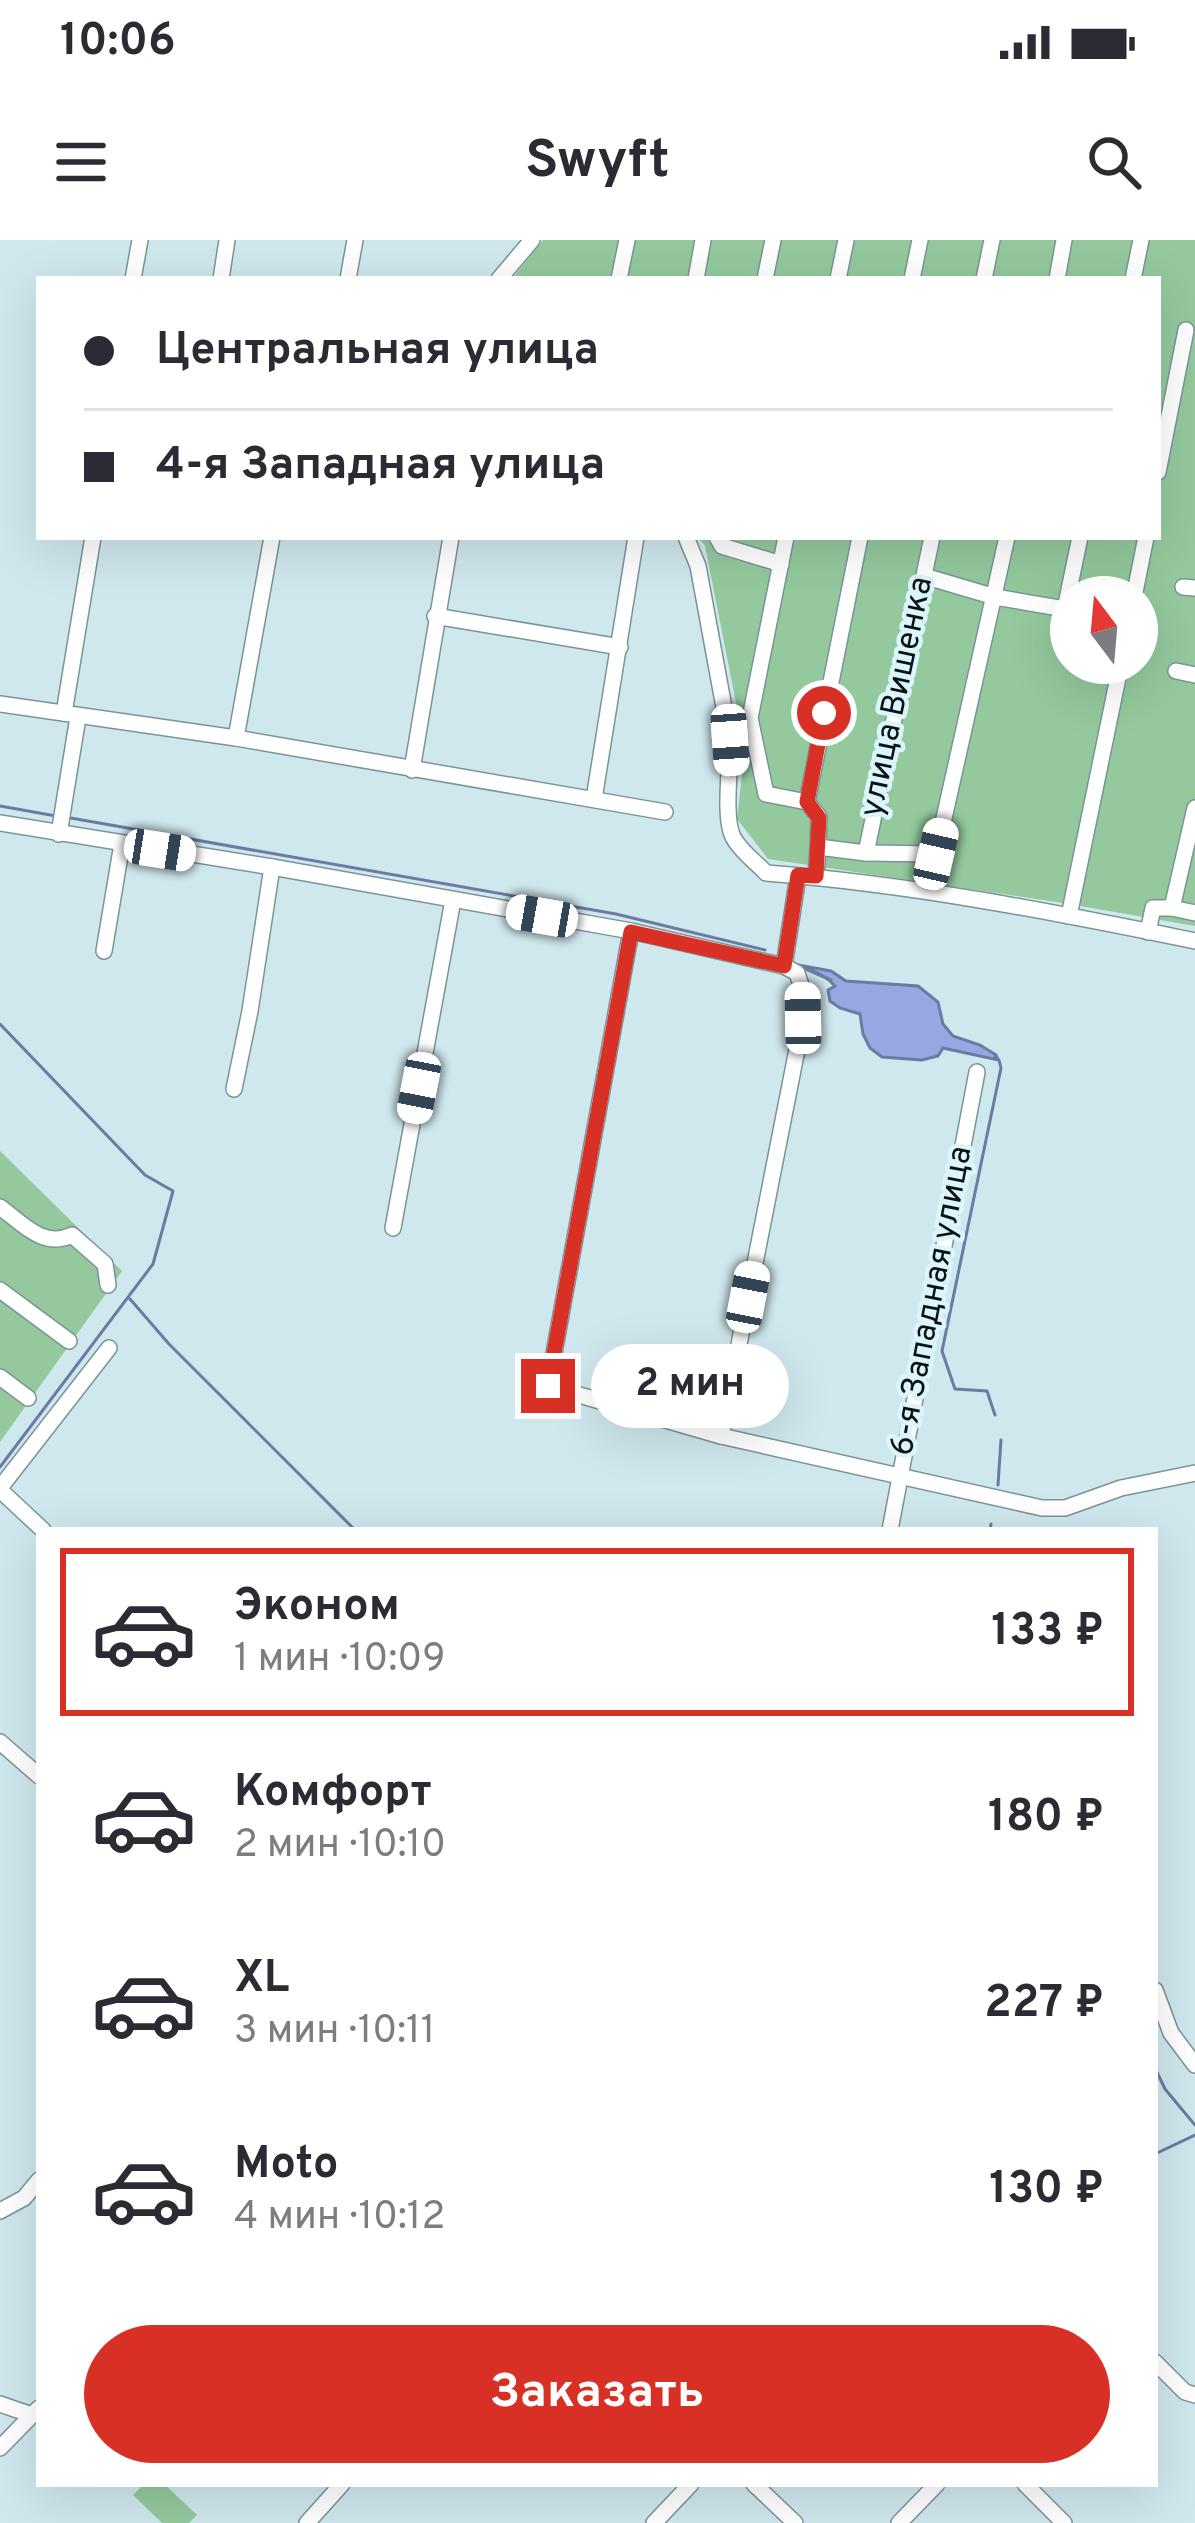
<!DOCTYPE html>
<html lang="ru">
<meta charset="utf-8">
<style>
:root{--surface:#fff;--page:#f7f7f7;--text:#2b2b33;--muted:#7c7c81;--line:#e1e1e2;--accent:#d93025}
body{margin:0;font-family:Overpass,sans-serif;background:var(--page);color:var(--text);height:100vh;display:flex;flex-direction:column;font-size:45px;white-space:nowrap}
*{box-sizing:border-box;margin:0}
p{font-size:39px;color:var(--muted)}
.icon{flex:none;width:66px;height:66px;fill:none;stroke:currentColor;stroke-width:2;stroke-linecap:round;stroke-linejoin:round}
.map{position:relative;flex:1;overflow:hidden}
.drawer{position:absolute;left:36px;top:1287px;width:1122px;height:960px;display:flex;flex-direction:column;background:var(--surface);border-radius:0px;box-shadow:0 12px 48px #0002}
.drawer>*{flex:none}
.top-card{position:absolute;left:36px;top:36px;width:1125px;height:264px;border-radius:0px;box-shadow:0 12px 48px #0002;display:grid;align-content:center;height:264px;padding:0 48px;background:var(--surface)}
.needle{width:78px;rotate:344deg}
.tools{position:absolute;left:1050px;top:336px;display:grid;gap:24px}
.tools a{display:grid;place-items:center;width:108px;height:108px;border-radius:50%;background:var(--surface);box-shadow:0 12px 48px #0002;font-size:60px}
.end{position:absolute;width:54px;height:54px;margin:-27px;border:15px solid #d93025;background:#fff;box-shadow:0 0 0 6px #fff}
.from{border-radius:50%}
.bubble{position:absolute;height:84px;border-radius:42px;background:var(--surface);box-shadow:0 12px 48px #0002;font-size:39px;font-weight:700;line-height:84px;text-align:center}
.car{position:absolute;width:36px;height:72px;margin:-36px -18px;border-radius:15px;box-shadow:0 0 9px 3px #0007;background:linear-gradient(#fff 24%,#345 0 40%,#fff 0 76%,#345 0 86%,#fff 0)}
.top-card b{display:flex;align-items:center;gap:42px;height:114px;font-size:45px}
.top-card b+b{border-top:3px solid var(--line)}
.top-card i{width:30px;height:30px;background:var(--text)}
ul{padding:21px 0 0;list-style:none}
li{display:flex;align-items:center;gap:36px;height:168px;margin:0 24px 18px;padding:0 24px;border:6px solid transparent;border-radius:0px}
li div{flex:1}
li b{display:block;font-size:45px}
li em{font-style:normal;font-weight:700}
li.current{border-color:var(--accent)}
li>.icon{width:108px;height:108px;stroke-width:1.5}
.button{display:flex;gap:24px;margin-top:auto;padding:24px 48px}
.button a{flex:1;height:138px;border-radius:72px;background:var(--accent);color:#fff;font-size:48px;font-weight:700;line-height:138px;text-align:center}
.status{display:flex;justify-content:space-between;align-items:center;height:84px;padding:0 60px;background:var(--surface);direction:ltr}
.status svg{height:33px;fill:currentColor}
header{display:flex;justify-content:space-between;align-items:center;height:156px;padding:0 48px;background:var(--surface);font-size:54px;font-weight:700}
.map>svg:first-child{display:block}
.green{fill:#93c99d;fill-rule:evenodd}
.water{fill:#95a8e2;stroke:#6b7ba4;stroke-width:3}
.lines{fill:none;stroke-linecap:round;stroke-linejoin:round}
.stream{stroke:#6b7ba4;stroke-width:3}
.minor-casing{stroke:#7c9398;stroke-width:18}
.minor{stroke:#fff;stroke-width:15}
.route{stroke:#d93025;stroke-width:15}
.labels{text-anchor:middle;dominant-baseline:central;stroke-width:9;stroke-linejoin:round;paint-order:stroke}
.street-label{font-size:33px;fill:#0a1314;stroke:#dcf5fa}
</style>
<div class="status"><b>10:06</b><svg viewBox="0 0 49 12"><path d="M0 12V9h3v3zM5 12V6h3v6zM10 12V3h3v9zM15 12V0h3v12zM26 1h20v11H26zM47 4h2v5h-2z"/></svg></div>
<header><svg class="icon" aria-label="menu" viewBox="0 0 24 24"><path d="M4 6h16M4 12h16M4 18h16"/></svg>Swyft<svg class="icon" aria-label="search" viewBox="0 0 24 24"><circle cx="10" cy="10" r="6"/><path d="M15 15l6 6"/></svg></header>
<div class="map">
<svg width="1195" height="2283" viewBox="0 0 1195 2283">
<rect width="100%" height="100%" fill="#cfe8ed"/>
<g class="green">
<path d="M543 0H1195V686L1063 663 768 619 737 579 745 508 705 306 698 297H1158V39H512ZM1071 357H1137V423H1071Z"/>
<path d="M0 911 122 1031 0 1202Z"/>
<path d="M144 2244H164L197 2275 189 2283H162L133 2255Z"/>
</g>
<path class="water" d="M798 725 831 731 846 741 918 746 938 762 943 784 953 796 980 805 996 815 998 820 943 808 938 816 922 820 882 817 870 808 863 794 860 774 840 768 830 761 828 750 835 746C825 734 812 731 798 725Z"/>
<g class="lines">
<g class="stream">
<path d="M0 566 56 576"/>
<path d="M65 577 616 674 765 710"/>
<path d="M801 727 831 740"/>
<path d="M0 784 145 935 173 951 153 1024 0 1227"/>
<path d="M130 1059 169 1104 355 1290"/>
<path d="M995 1175 987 1151 955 1149 942 1111 1001 828 999 820 995 817"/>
<path d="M998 1245 1001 1200"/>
<path d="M990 1290 991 1284"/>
<path d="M1155 1828 1165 1849 1195 1885"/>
<path d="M1155 1914 1195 1895"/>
</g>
<g class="minor-casing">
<g id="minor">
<path d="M133 39 140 0"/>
<path d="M221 39 227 0"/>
<path d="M348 39 355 0"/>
<path d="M499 39 532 0"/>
<path d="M619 39 627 0"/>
<path d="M696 39 703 0"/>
<path d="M765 39 773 0"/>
<path d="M838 39 846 0"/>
<path d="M912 39 920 0"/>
<path d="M984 39 992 0"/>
<path d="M1057 39 1064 0"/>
<path d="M1133 39 1141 0"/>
<path d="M1158 232 1186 90"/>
<path d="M686 297 698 326 730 500C731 526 723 577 733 597 740 611 756 622 766 633 910 644 1054 672 1195 701"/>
<path d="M717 297 722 306 781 324"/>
<path d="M786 297 750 478 766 554 807 562"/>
<path d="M924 336 995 357 1065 369 1080 297"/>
<path d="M1183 347 1195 348"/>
<path d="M1134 357 1146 297"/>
<path d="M435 376 620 407"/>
<path d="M1176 431 1195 435"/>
<path d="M0 464 236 498 665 572"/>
<path d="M64 473 93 297"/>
<path d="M236 498 272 297"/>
<path d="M412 530 451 297"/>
<path d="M594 559 636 297"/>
<path d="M0 583 272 627 631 691 784 726 797 733 803 751V779L721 1196"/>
<path d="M59 594 78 477"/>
<path d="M818 607 819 577 807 562 860 297"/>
<path d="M866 613 936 614 1007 297"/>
<path d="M816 636 818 607 866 613 932 297"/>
<path d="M1172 668 1195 673"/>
<path d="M1069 676 1121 423"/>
<path d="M631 691 548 1146 721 1196 1042 1268H1065L1121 1248 1195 1233"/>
<path d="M1148 692 1153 668H1172L1195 568"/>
<path d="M104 711 122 604"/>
<path d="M784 726 798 636"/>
<path d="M234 849 250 771 272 627"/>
<path d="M0 967C22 983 43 1009 72 995L105 1024 108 1045"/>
<path d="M393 988 453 660"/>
<path d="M0 1050 69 1101"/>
<path d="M0 1137 28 1158"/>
<path d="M0 1248 109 1108"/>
<path d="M0 1250 43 1290"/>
<path d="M890 1290 977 832"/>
<path d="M0 1502 39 1536"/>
<path d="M1155 1750 1171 1793 1195 1825"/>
<path d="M0 1971 24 1958 39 1940"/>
<path d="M1155 2122 1185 2152 1195 2155"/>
<path d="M0 2164 32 2175"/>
<path d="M0 2208 39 2168"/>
<path d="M754 2244 795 2283"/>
<path d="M1025 2244 1064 2283"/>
<path d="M307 2283 342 2244"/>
<path d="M654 2283 691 2244"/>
<path d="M899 2283 937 2244"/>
</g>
</g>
<use href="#minor" class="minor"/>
</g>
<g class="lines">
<path class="route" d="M548 1146 631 692 784 726 798 635 816 636 819 578 807 562 824 473"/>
</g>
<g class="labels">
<g class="street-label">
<text transform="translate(898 457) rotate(-78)">улица Вишенка</text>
<text transform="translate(933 1061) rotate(-79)">6-я Западная улица</text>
</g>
</g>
</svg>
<div class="tools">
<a><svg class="needle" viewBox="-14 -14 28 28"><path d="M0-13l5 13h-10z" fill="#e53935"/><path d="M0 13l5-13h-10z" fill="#7c7c81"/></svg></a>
</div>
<i class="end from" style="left:824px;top:473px"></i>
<i class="end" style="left:548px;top:1146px"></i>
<div class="bubble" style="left:591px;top:1104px;width:198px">2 мин</div>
<i class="car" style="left:730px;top:500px;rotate:176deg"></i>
<i class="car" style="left:160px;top:610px;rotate:99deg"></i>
<i class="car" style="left:936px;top:614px;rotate:13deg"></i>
<i class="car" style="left:542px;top:676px;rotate:280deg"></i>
<i class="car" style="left:803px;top:778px;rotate:359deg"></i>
<i class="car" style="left:419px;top:848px;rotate:191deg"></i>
<i class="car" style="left:748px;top:1057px;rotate:11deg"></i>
<div class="top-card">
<b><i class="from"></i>Центральная улица</b>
<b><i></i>4-я Западная улица</b>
</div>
<section class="drawer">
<ul>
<li class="current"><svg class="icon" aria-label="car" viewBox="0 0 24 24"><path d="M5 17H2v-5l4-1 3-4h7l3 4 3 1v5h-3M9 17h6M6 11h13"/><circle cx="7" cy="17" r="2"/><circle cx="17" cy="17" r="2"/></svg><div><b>Эконом</b><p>1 мин · 10:09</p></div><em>133 ₽</em></li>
<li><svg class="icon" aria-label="car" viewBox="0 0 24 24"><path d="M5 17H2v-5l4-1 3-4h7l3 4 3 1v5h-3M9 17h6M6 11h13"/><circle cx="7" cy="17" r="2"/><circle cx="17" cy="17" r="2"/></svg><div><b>Комфорт</b><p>2 мин · 10:10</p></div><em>180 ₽</em></li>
<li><svg class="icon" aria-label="car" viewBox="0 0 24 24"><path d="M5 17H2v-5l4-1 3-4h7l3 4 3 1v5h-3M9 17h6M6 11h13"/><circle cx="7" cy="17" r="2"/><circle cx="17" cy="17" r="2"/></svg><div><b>XL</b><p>3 мин · 10:11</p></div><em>227 ₽</em></li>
<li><svg class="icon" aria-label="car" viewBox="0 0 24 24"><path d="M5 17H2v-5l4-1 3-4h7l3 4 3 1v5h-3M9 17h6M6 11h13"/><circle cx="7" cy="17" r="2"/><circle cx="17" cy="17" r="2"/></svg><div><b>Moto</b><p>4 мин · 10:12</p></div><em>130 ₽</em></li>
</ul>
<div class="button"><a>Заказать</a></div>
</section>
</div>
